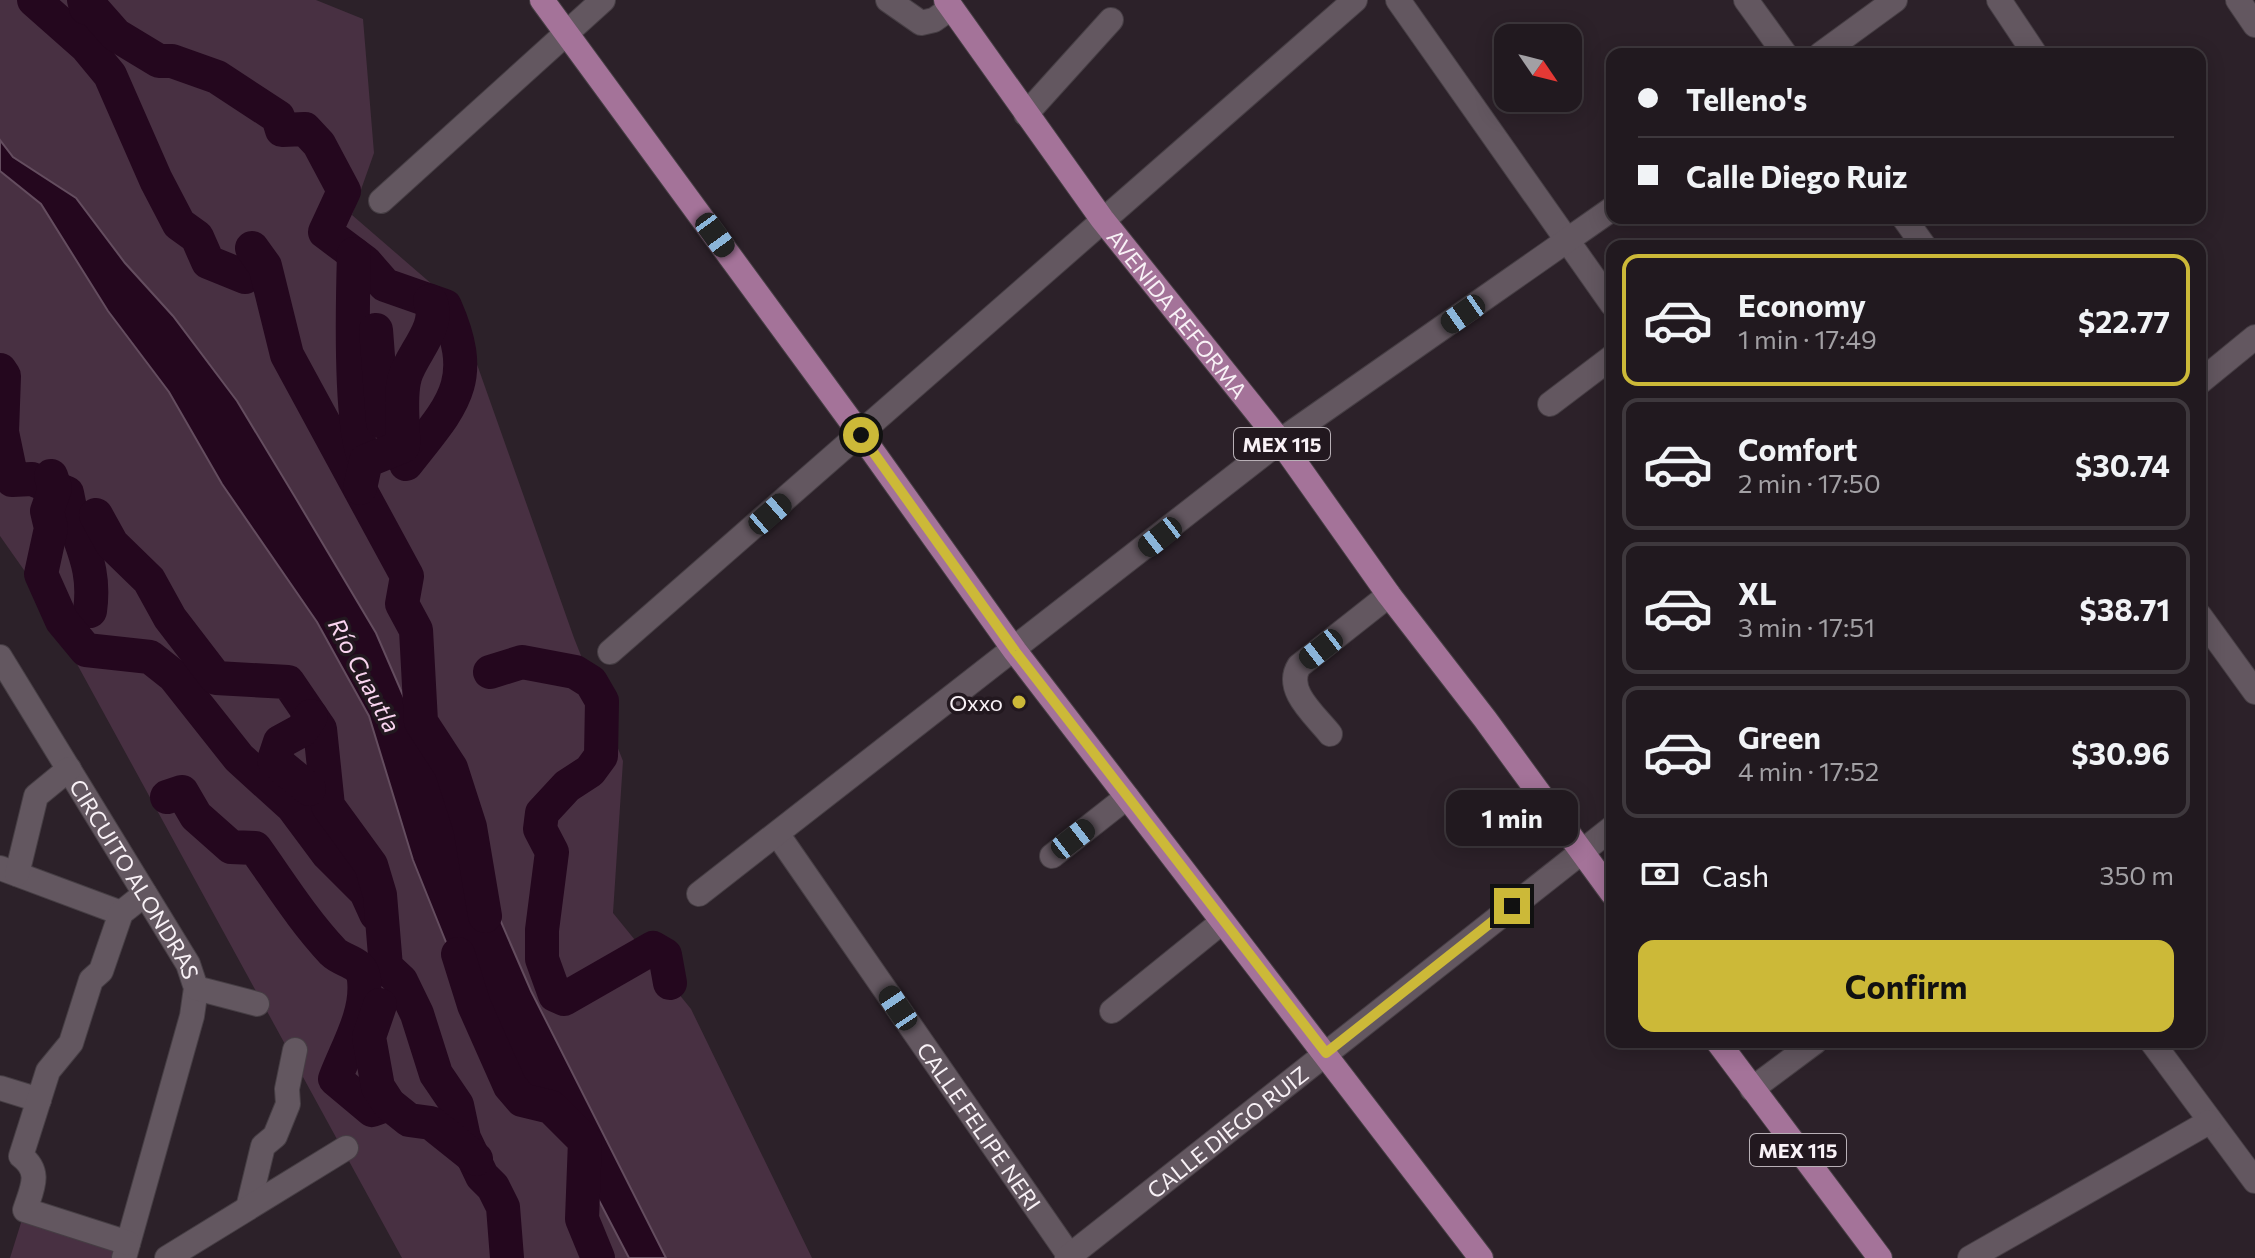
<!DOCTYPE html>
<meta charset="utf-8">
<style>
:root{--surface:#21191f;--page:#2d262c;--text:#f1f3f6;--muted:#a2a0a4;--line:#3e383d;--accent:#ccb938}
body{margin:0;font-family:Commissioner,sans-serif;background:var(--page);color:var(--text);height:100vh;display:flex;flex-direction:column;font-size:30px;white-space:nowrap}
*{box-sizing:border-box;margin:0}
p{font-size:26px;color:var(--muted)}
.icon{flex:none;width:44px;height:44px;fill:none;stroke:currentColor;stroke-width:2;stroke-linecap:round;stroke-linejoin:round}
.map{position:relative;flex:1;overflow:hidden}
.details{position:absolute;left:1606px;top:240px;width:600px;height:808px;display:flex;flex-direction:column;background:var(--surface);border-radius:16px;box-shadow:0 4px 20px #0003,0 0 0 2px var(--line)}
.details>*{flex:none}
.top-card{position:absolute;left:1606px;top:48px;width:600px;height:176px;border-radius:16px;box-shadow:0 4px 20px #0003,0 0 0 2px var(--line);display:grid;align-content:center;height:176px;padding:0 32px;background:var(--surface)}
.needle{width:52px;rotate:125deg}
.controls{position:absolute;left:1494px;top:24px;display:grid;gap:16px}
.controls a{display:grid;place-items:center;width:88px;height:88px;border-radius:16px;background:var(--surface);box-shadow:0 4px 20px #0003,0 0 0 2px var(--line);font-size:40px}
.end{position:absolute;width:36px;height:36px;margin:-18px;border:10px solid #ccb938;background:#111;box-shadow:0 0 0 4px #111}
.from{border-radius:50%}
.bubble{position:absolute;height:56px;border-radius:16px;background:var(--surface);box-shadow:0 4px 20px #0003,0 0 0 2px var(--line);font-size:26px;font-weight:700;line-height:56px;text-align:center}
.car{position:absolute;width:24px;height:48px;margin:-24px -12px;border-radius:10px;box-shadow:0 0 6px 2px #0007;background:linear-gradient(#222 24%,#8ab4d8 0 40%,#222 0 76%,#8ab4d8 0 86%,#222 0)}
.top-card b{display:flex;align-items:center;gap:28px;height:76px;font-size:30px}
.top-card b+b{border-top:2px solid var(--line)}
.top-card i{width:20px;height:20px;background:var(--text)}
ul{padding:14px 0 0;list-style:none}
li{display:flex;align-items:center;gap:24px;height:132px;margin:0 16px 12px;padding:0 16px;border:4px solid var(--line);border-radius:16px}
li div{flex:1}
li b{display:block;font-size:30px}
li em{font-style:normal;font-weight:700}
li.on{border-color:var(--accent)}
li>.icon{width:72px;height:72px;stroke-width:1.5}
.pay{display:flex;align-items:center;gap:20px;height:88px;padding:0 32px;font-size:30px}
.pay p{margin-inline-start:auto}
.cta{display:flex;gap:16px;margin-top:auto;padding:16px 32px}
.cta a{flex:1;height:92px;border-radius:16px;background:var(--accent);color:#111;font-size:32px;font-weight:700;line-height:92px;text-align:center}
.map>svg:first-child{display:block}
.green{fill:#483042}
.water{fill:#24071e;stroke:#644d5f;stroke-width:2}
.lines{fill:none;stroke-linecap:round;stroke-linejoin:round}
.river{stroke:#24071e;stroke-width:34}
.minor-casing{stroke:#463e44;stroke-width:26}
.major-casing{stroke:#463e44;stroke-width:26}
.minor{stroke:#635760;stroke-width:24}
.major{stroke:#a47399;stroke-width:24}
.route{stroke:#ccb938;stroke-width:10}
.poi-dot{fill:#ccb938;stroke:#22181f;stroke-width:3}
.labels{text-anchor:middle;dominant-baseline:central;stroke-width:7;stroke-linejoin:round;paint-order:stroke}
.shield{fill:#22181f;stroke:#b8b0b6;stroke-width:2}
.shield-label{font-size:20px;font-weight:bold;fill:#f8f1f6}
.street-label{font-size:22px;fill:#f8f1f6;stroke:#22181f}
.poi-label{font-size:22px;fill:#f8f1f6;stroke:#22181f;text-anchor:end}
.water-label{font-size:24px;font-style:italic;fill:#f9d4ef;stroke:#22181f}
</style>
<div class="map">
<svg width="2255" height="1258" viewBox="0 0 2255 1258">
<rect width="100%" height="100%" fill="#2c2129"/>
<g class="green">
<path d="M0 0H316L363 19 374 153 352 215 456 305 574 638 623 761 613 913 691 1009 812 1258H402L31 580 0 536Z"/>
<path d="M25 1210 128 1243 124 1258H10Z"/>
</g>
<path class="water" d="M0 140 13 157 76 198 125 263 173 316 237 401 295 497 376 633 531 991 666 1258H629L567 1139 534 1096 464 987 413 860 369 716 317 622 222 484 169 392 108 311 41 204 0 171Z"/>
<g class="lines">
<g class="river">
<path d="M34 0 86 46 110 75 156 180 179 224 197 237 208 262 245 277"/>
<path d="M84 0 86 8 93 9 116 35 159 61H172L217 77 278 117 282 130 305 129 319 144 344 191 325 232 365 262 385 285 445 306C479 383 452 405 406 464"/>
<path d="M252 248 265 266 287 355 407 576 402 604 416 630 421 722 451 768 470 827 485 916"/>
<path d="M354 254C353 287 349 443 366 461"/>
<path d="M376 330 383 422"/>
<path d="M0 370 4 376 2 432 12 480 32 479 67 493C75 541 97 560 90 611"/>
<path d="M51 476 55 488 47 511 51 528 41 574 62 621 86 650 150 657 174 676 239 758 293 807 328 854 366 892 376 914"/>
<path d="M360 488 366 461 403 446C404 425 399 397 405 377 411 354 442 326 430 301"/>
<path d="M96 515 112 544 149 580 170 618 216 678 288 682 320 729 328 806 371 865 380 895 386 967 401 981 417 1014 436 1074 457 1105 464 1138 482 1176 493 1187 503 1207 507 1258"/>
<path d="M490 672 522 662 575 672 591 682 602 701 601 756 590 771 567 786 542 813 540 829 552 852 542 930V959L555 995 564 999 653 948 665 955 670 983"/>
<path d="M309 789 274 760 280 742 302 730 311 716"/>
<path d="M167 797 182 792 196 816 231 847 255 848C280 883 303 920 333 952 343 962 362 961 364 979 368 1014 347 1047 335 1079L372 1110 389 1104"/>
<path d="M458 954 474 1005 510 1086 522 1100 551 1107 585 1141 582 1219 598 1258"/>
<path d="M380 1005 369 1037 378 1087 389 1104 409 1120 431 1123 476 1159"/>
</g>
<g class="minor-casing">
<g id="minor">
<path d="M888 0 921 23 934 20 951 8"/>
<path d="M1398 0 1612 304"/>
<path d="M1746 0 1785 54"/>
<path d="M1999 0 2035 54"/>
<path d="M2238 0 2255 25"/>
<path d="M1821 54 1895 0"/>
<path d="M1026 114 1111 20"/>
<path d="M381 201 603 0"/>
<path d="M1904 218 1924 246"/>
<path d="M2200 382 2255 337"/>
<path d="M1550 404 1612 357"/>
<path d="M2200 616 2255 692"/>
<path d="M610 652 1355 0"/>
<path id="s1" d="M0 657 188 964 196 988 192 1016 124 1258"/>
<path d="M1330 734C1315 715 1284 690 1299 666L1389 595"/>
<path id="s2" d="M778 835 1071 1258"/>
<path d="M1052 856 1127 797"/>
<path d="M0 868 121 913"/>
<path d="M17 874 36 796 69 769"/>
<path d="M699 894 1280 441 1612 209"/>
<path d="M196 988 257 1004"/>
<path d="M1112 1011 1222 922"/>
<path d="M2152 1042 2255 1181"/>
<path d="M0 1088 39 1100"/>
<path d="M1752 1089 1815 1042"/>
<path d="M248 1208 263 1146 275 1136 288 1104 287 1089 295 1050"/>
<path d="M128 1243 25 1210C32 1188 42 1172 21 1156L48 1071 71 1043 91 980 101 971 121 913 145 894"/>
<path d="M167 1258 346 1148"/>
<path id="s3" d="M1067 1258 1612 828"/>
<path d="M1970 1258 2209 1122"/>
</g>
</g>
<g class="major-casing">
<g id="major">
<path d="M542 0 861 435 1015 651 1481 1258"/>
<path id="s4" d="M946 0 1102 219 1280 441 1389 595 1485 719 1612 893"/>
<path d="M1718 1042 1880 1258"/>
</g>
</g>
<use href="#minor" class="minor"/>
<use href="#major" class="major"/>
</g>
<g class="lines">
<path class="route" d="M861 435 1015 651 1326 1053 1512 906"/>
</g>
<circle class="poi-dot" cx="1019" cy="702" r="8"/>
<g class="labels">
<g class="shield">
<rect x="1234" y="428" width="96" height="32" rx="6"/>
<rect x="1750" y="1134" width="96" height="32" rx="6"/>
</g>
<g class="shield-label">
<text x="1282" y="444">MEX 115</text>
<text x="1798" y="1150">MEX 115</text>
</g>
<g class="street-label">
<text stroke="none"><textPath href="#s4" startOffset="390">AVENIDA REFORMA</textPath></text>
<text stroke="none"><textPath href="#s1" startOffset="260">CIRCUITO ALONDRAS</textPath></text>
<text stroke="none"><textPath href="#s2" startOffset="354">CALLE FELIPE NERI</textPath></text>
<text stroke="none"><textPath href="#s3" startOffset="204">CALLE DIEGO RUIZ</textPath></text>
</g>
<g class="poi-label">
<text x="1003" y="702">Oxxo</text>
</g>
<g class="water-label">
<text transform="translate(365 675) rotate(62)">Río Cuautla</text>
</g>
</g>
</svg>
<div class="controls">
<a><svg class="needle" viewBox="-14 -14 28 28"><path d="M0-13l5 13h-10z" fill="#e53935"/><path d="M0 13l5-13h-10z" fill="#a2a0a4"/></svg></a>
</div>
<i class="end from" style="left:861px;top:435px"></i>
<i class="end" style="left:1512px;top:906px"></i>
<div class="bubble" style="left:1446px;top:790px;width:132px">1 min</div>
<i class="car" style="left:715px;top:235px;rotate:144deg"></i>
<i class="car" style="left:1463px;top:314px;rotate:235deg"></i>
<i class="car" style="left:770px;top:514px;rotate:49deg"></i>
<i class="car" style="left:1160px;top:537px;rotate:232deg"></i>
<i class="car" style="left:1321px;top:649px;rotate:232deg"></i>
<i class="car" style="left:1073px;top:839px;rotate:52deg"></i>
<i class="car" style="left:898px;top:1008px;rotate:326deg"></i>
<div class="top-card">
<b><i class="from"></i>Telleno's</b>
<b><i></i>Calle Diego Ruiz</b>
</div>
<section class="details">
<ul>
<li class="on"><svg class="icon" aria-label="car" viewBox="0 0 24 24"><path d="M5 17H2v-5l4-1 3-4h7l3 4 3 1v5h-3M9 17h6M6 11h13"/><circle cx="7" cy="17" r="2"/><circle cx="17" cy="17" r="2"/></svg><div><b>Economy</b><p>1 min · 17:49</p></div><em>$22.77</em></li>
<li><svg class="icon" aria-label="car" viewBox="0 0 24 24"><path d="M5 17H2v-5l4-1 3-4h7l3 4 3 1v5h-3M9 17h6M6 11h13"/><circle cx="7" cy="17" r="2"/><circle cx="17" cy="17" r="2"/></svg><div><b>Comfort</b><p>2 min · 17:50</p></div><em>$30.74</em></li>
<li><svg class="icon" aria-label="car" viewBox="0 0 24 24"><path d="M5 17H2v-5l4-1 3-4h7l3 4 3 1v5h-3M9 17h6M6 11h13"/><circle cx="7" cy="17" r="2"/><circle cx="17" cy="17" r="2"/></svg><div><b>XL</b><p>3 min · 17:51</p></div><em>$38.71</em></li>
<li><svg class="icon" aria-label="car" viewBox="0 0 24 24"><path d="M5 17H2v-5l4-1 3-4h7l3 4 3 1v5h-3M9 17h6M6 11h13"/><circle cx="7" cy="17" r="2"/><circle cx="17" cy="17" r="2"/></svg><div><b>Green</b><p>4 min · 17:52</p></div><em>$30.96</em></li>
</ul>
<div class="pay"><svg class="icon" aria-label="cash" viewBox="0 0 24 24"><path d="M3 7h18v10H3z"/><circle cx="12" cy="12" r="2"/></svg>Cash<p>350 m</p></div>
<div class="cta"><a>Confirm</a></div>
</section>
</div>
